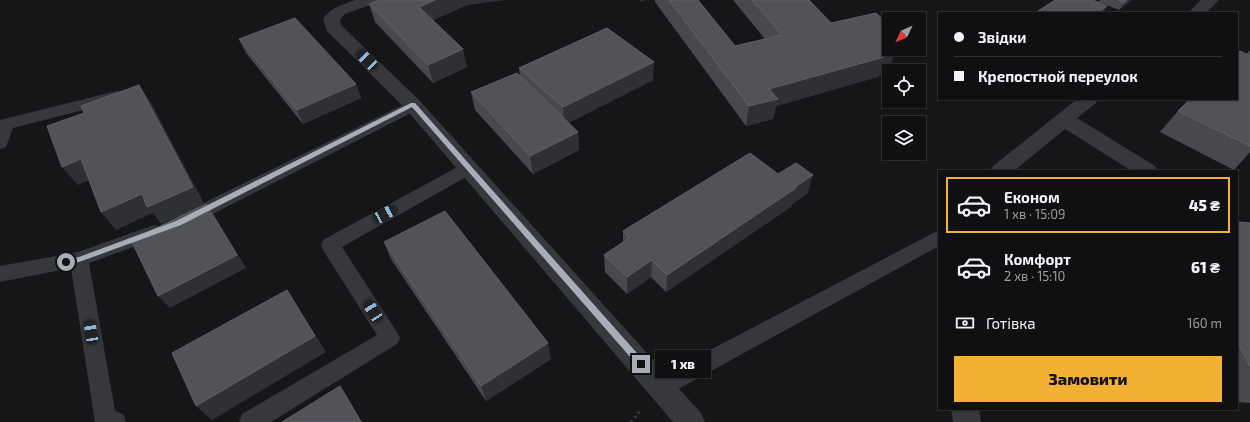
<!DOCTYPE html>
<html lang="uk">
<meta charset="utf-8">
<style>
:root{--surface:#101012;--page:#19191b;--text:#f1f3f6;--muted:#9c9d9f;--line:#303032;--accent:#f2b134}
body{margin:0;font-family:"Exo 2",sans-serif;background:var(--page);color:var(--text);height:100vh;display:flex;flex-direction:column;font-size:15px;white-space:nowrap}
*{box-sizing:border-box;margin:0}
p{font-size:13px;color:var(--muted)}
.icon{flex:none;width:22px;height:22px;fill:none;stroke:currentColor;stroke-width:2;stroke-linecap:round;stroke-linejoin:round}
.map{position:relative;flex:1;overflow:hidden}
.details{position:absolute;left:938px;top:170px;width:300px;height:240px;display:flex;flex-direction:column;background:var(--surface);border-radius:0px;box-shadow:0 1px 3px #0004,0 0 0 1px var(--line)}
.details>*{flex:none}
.banner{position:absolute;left:938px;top:12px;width:300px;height:88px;border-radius:0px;box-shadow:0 1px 3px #0004,0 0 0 1px var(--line);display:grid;align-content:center;height:88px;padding:0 16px;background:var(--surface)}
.needle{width:26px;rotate:226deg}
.fabs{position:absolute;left:882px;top:12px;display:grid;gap:8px}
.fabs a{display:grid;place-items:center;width:44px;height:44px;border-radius:0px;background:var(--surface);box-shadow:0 1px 3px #0004,0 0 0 1px var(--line);font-size:20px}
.end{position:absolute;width:18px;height:18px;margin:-9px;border:5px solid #a8adb8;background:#111;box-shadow:0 0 0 2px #111}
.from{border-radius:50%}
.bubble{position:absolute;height:28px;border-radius:0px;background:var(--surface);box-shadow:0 1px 3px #0004,0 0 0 1px var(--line);font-size:13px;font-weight:800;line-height:28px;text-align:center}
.car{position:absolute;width:12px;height:24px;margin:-12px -6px;border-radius:5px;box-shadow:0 0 3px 1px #0007;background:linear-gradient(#222 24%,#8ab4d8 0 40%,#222 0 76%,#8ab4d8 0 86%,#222 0)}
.banner b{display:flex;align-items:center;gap:14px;height:38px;font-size:15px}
.banner b+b{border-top:1px solid var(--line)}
.banner i{width:10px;height:10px;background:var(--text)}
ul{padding:7px 0 0;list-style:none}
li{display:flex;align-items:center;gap:12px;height:56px;margin:0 8px 6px;padding:0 8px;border:2px solid transparent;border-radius:0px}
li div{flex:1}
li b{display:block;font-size:15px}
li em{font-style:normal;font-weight:800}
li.active{border-color:var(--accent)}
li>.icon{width:36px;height:36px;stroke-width:1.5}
.pay{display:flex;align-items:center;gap:10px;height:44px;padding:0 16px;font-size:15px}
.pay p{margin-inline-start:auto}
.button{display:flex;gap:8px;margin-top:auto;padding:8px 16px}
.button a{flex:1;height:46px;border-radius:0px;background:var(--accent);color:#111;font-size:16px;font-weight:800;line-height:46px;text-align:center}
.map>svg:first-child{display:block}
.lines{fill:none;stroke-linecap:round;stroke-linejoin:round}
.path{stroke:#3d3f44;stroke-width:3;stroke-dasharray:2 3.5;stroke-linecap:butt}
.service{fill:#37383d;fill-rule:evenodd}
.minor{fill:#37383d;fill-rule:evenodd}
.wall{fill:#47494d}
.shaded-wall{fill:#2f3033}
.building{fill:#525359;stroke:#5f6168}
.route{fill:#a8adb8}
</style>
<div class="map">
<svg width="1250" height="422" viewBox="0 0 1250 422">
<rect width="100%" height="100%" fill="#161618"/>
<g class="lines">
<path class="path" d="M631 422 641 410"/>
<g class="service">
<path d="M117 91 122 92 125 96 122 100 13 128 6 147 0 149V120Z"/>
<path d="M413 100 419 101 421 105 419 109 193 224 187 226 181 224 178 219 181 214Z"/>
<path d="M469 162 475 164 478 168 475 172 342 247 397 332 400 338 397 344 271 422H239L242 414 377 335 323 250 321 245 323 240 463 164Z"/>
<path d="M154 225 161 227 163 232 161 237 89 263 115 411 123 414 126 422H95L71 268 0 282V266L78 252Z"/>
<path d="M939 230V246L669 394 661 397 653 394 650 387 653 380Z"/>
</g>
<g class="minor">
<path d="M355 0H378L376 3 345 14 340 20 341 25 420 101 701 413 705 422H673L406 109 327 31 323 19C331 7 342 5 355 0Z"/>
<path d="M1201 0H1219L1206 13H1188Z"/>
<path d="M1077 99H1098L1096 103 1077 118 1155 166 1158 171H1132L1065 129 1014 171H990L993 166Z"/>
<path d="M951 409H979L981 422H953Z"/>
</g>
</g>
<g class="wall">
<path d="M655 0H698L735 46 765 39 733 0H809L831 23 890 68 877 77 776 106 773 119 746 126 655 2Z"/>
<path d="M1100 0H1131L1119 10 1099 2Z"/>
<path d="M369 4 467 5 433 20 467 67 433 83 375 22Z"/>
<path d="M239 39 356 84 361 98 303 124 246 53Z"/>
<path d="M1250 50V56L1246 54Z"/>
<path d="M1250 56V152L1234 170 1160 132 1178 111Z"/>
<path d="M519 68 653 80 568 123 578 132 579 150 533 174 475 110 471 92 520 76Z"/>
<path d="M778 174 808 193 792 204V206L666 292 651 277 627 294 605 272 604 255 623 242V231Z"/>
<path d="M1237 222 1250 223V403L1237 402Z"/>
<path d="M384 242 551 359 486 401 391 259Z"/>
</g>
<g class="shaded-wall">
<path d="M435 0H506L467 5 424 24 419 7Z"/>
<path d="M640 0H647L640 2Z"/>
<path d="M1127 0H1131L1119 10 1124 3Z"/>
<path d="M1107 6 1103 13H1098Z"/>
<path d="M463 49 467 67 433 83 428 65Z"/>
<path d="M895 49H896L890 68 877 77 776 106 773 119 746 126 749 106 769 89Z"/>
<path d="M654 62 653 80 564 125 563 107Z"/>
<path d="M356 84 361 98 303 124 297 110Z"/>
<path d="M139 85 151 103 205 205 161 224 153 213 116 230 101 212 142 194Z"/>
<path d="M578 132 579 150 533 174 530 156Z"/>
<path d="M81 159 96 177 78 185 62 167Z"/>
<path d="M813 175 808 193 792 204V206L666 292 667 275Z"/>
<path d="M206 204 216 218 246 268 170 308 158 296Z"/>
<path d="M652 260 651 277 627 294V277Z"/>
<path d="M287 290 326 352 212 420 196 406Z"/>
<path d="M548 343 551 359 486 401 481 386Z"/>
<path d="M340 386 348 398 362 422H361Z"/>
</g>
<g class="building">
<path d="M379 0H435L419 7 463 49 428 65 369 4Z"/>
<path d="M669 0H698L735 46 782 35 752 0H809L831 23 876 13 889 25V49H895L884 57 769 89 778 99 749 106Z"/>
<path d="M1055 0H1093L1107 6 1098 13H1035Z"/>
<path d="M1118 0H1127L1124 3Z"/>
<path d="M295 18 356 84 297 110 239 39Z"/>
<path d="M607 28 654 62 563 107 519 68Z"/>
<path d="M1240 51 1250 56V146L1178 111 1190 99H1237V54Z"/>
<path d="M517 73 578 132 530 156 471 92Z"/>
<path d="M139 85 193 187 147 207 142 194 101 212 81 159 62 167 47 126 84 113 81 106Z"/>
<path d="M750 153 778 174 796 163 813 175 795 187 796 188 667 275 652 260 627 277 604 255 629 238 623 231Z"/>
<path d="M206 204 237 255 158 296 131 240Z"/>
<path d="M445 211 548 343 481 386 384 242Z"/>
<path d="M1237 222 1250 223V366L1237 341Z"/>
<path d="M287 290 315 336 196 406 172 353Z"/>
<path d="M340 386 361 422H282Z"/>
</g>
<path class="route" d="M411 103H415L644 361V366H638L412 107 181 225 79 262 66 265 62 262 63 260 79 257 176 221Z"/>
</svg>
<div class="fabs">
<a><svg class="needle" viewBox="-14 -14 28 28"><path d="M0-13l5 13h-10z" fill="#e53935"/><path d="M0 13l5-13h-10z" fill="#9c9d9f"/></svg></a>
<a><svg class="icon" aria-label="locate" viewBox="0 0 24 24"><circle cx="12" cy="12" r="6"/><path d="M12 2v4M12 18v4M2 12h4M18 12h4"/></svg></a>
<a><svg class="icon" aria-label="layers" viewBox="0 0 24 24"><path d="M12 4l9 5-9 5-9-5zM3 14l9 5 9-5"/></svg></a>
</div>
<i class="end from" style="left:66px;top:262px"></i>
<i class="end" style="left:641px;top:364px"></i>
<div class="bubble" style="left:655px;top:350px;width:56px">1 хв</div>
<i class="car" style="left:367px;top:60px;rotate:314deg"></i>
<i class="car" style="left:385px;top:214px;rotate:61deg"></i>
<i class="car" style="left:373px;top:311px;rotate:327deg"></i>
<i class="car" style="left:91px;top:332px;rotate:351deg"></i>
<div class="banner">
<b><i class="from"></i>Звідки</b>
<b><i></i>Крепостной переулок</b>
</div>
<section class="details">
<ul>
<li class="active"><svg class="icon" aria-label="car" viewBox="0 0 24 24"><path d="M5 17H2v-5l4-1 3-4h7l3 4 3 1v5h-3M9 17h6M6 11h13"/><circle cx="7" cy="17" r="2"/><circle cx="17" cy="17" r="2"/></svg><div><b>Економ</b><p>1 хв · 15:09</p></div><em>45 ₴</em></li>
<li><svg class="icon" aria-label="car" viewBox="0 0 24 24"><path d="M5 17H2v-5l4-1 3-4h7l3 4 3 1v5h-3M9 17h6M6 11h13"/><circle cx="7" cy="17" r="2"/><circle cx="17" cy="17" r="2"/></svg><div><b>Комфорт</b><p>2 хв · 15:10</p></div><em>61 ₴</em></li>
</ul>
<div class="pay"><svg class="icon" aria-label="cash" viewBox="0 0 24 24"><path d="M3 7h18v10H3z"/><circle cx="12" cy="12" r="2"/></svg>Готівка<p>160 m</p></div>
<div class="button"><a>Замовити</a></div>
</section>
</div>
